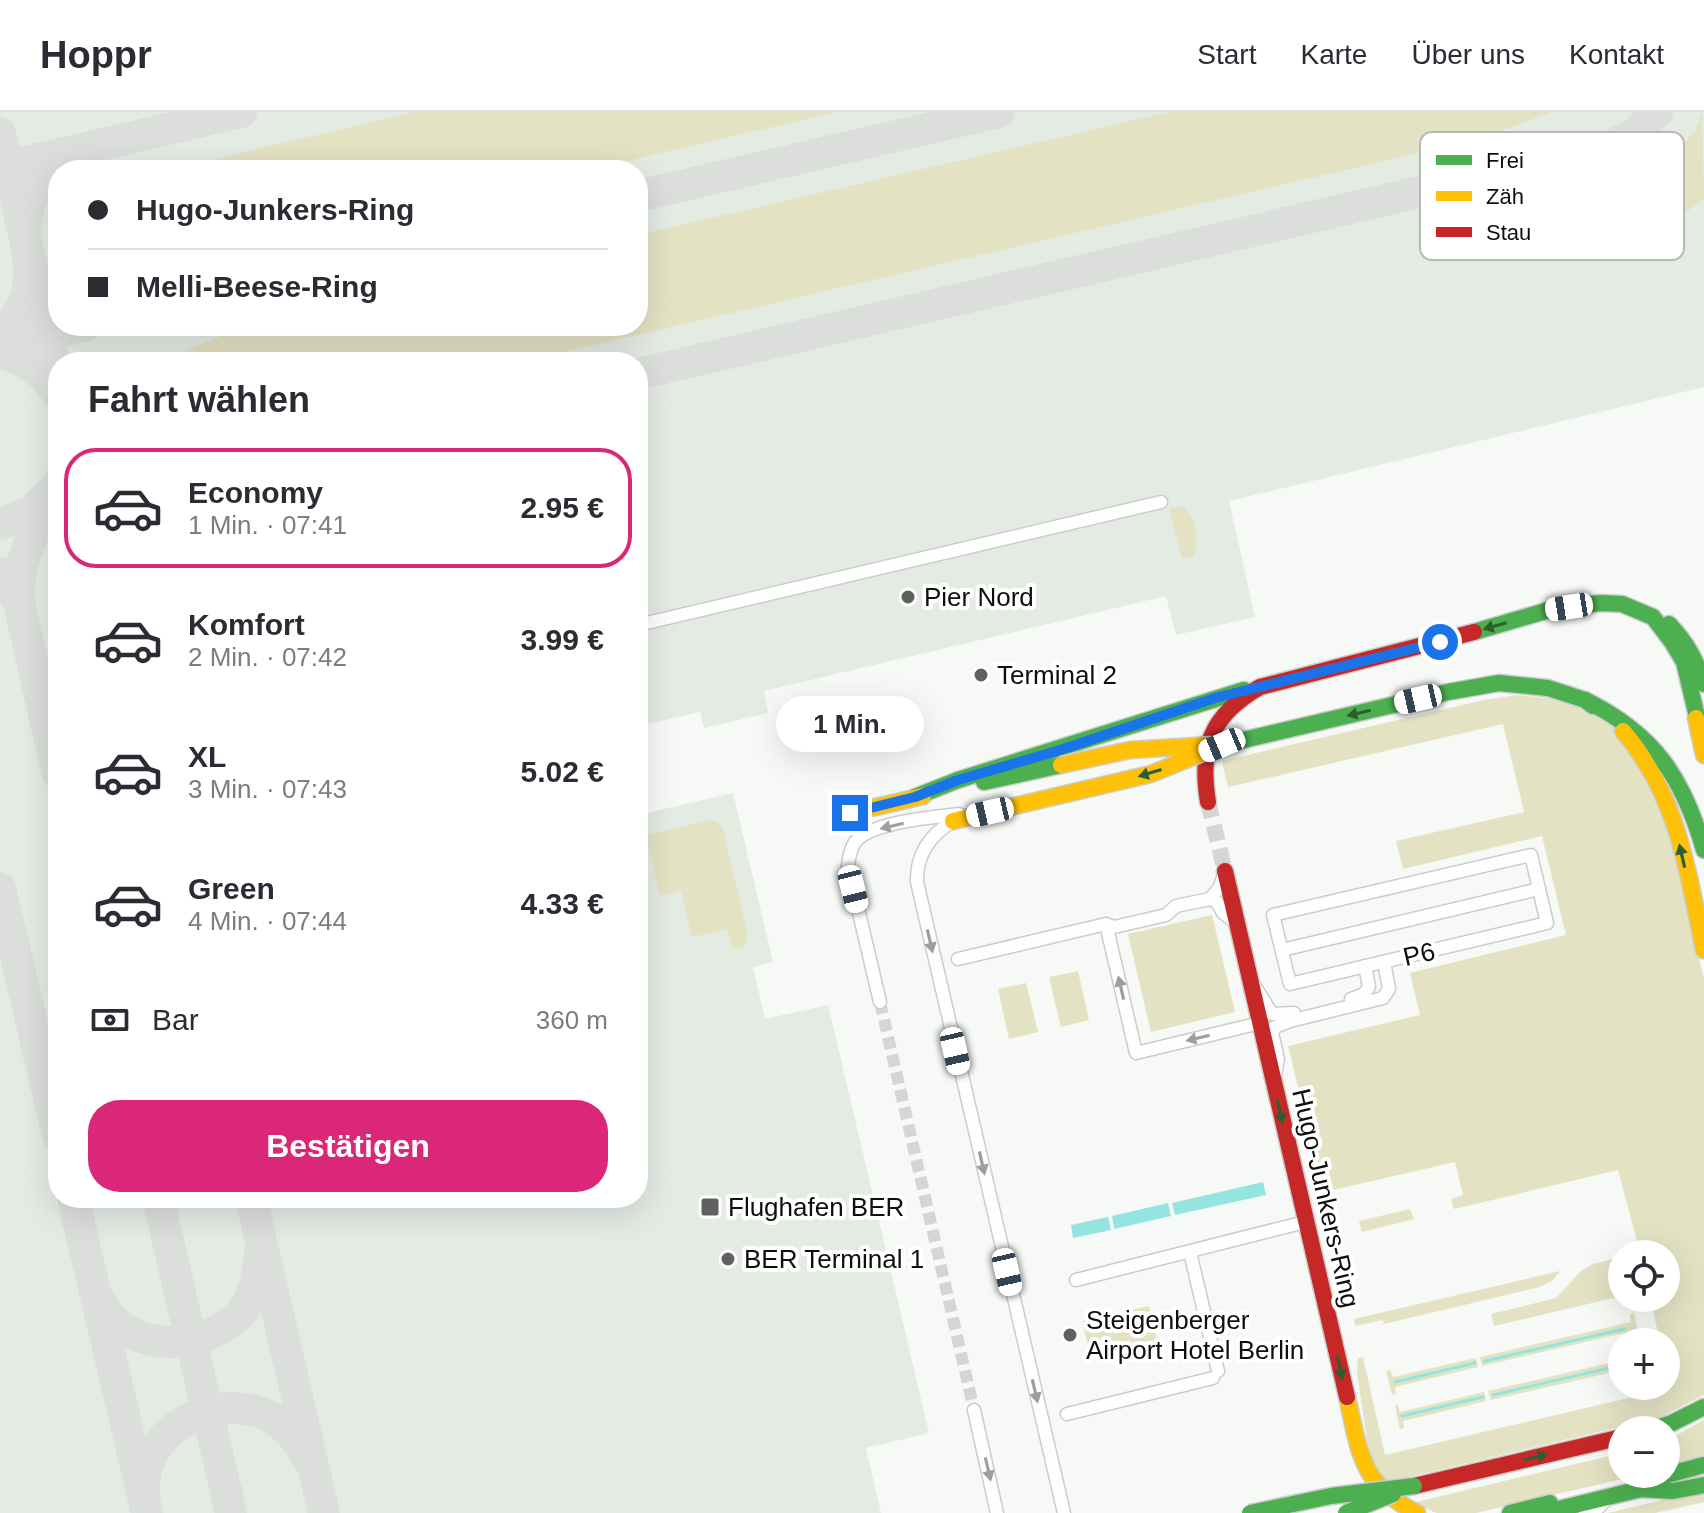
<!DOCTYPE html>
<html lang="de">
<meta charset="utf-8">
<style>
:root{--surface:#fff;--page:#f7f7f7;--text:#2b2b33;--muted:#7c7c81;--line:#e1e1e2;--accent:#db2777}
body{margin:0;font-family:Helvetica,sans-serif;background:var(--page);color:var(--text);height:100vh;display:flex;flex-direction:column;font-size:30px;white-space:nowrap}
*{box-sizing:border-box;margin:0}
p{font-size:26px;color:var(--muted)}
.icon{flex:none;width:44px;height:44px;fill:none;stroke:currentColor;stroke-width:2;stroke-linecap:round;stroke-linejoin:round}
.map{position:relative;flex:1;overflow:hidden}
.panel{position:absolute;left:48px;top:240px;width:600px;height:856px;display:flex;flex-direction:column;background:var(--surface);border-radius:32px;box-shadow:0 8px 32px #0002}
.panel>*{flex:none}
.banner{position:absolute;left:48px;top:48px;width:600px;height:176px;border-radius:32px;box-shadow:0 8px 32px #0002;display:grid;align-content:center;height:176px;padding:0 40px;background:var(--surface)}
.fabs{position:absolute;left:1608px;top:1128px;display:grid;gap:16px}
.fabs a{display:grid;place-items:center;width:72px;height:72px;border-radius:50%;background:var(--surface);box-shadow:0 8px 32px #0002;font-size:40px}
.end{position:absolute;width:36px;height:36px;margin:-18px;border:10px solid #1a73e8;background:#fff;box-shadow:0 0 0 4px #fff}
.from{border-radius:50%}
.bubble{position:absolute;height:56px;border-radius:28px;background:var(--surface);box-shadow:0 8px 32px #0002;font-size:26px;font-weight:800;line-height:56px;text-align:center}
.car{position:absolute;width:24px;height:48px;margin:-24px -12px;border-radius:10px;box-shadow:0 0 6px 2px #0007;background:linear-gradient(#fff 24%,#345 0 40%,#fff 0 76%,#345 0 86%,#fff 0)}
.banner b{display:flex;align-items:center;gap:28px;height:76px;font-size:30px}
.banner b+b{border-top:2px solid var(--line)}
.banner i{width:20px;height:20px;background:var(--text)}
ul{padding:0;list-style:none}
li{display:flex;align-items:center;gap:24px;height:120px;margin:0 16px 12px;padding:0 24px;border:4px solid transparent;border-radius:32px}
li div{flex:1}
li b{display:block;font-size:30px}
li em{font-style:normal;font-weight:800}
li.on{border-color:var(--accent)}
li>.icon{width:72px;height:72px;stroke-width:1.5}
h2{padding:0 40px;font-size:36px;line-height:96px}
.pay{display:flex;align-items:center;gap:20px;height:88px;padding:0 40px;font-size:30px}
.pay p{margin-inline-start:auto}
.button{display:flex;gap:16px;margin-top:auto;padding:16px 40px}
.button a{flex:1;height:92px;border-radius:32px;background:var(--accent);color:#fff;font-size:32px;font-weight:800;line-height:92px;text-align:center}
header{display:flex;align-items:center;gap:48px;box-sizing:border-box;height:112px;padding:0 40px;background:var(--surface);border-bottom:2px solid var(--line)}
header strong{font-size:38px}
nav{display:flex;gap:44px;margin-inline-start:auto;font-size:28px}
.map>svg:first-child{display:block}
.built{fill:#e3ebe3;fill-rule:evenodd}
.green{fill:#e3e2c3}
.water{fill:#94e5e0}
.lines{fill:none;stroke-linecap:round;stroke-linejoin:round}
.stream{stroke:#94e5e0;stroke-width:3}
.taxiway{stroke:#dbdedb;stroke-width:32}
.street-tunnel{stroke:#d3d6d3;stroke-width:12;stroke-dasharray:12 6;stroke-linecap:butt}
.secondary-tunnel{stroke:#d3d6d3;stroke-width:16;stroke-dasharray:16 8;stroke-linecap:butt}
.street-casing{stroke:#cbcdcb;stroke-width:15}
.fast-casing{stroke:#cbcdcb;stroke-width:19}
.slow-casing{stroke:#cbcdcb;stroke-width:19}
.jam-casing{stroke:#cbcdcb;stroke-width:19}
.street{stroke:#fefefe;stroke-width:12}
.fast{stroke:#4caf50;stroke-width:16}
.slow{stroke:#ffc107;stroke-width:16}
.jam{stroke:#c62828;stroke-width:16}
.fast-bridge-casing{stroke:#cbcdcb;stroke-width:19;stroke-linecap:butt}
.slow-bridge-casing{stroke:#cbcdcb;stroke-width:19;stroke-linecap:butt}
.fast-bridge{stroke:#4caf50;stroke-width:16}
.slow-bridge{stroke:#ffc107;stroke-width:16}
.oneway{fill:#2c5f2e}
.oneway2{fill:#9e9e9e}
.route{stroke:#1a73e8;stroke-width:10}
.poi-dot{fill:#5f615f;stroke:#fff;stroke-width:3}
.labels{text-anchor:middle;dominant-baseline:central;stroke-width:8;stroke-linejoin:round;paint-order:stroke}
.poi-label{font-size:26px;fill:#0d0f0d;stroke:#fff;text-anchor:start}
.street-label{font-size:26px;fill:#0d0f0d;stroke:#fff}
.key{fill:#fff;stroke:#b6b7b6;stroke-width:2}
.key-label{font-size:22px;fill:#0d0f0d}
</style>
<header>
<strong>Hoppr</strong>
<nav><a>Start</a><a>Karte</a><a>Über uns</a><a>Kontakt</a></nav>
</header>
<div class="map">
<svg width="1704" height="1401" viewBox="0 0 1704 1401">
<rect width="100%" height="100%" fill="#f6f9f6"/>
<path class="built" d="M0 0H1704V275L1229 389 1255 505 1176 523 1166 484 764 579 768 601 704 616 700 600 638 614V250H58V1086H638V703L733 681 773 850 753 855 765 907 828 893 929 1321 866 1336 881 1401H0ZM58 58H638V214H58Z"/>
<g class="green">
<path d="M414 0H837L588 58H184L220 46Z"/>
<path d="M1169 0H1553L1474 28 521 250H163L193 235 248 214H638V123Z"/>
<path d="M1702 0 1704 87 1682 103 1667 49 1695 19Z"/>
<path d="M1183 394C1195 404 1200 430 1194 445L1182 447 1169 396Z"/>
<path d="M1517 583 1557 587 1590 600 1616 617 1661 680 1704 867V1283L1661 1305 1387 1370 1369 1342 1357 1260 1358 1246 1363 1245 1385 1343 1671 1276 1666 1254V1230H1660L1650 1186H1666V1142H1633L1640 1140 1618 1058 1454 1097 1451 1087 1463 1083 1455 1050 1324 1080 1288 934 1420 903 1410 861 1566 823 1542 724 1403 757 1396 729 1524 700 1503 612 1228 675 1222 649 1484 588Z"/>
<path d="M711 708 718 710 723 717 748 824 745 834 732 837 727 817 692 825 681 779 660 784 647 727 638 729V725Z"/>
<path d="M1212 803 1235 900 1151 920 1128 822Z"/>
<path d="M1078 859 1089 908 1061 915 1049 865Z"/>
<path d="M1026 871 1038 920 1009 927 998 877Z"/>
<path d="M1410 1097 1414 1107 1362 1120 1359 1109Z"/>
<path d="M1622 1145V1184L1494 1214 1491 1202 1556 1186 1581 1159 1593 1152Z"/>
<path d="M1560 1159 1553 1168 1540 1175 1384 1212 1383 1208 1355 1214 1354 1207Z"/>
<path d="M1149 1194 1158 1231 1091 1246 1082 1209Z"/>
<path d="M1634 1201 1639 1226H1636L1633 1219 1482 1254 1480 1245 1631 1210 1630 1202Z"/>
<path d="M1476 1246 1478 1255 1395 1275 1396 1282 1392 1283 1386 1259 1390 1258 1393 1265Z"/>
<path d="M1622 1248V1258L1491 1288 1488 1279Z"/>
<path d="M1484 1280 1486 1289 1403 1309 1404 1316 1400 1317 1395 1293H1398L1400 1300Z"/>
<path d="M1704 1308V1348L1666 1357V1329Z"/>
<path d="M1622 1341V1362H1644L1476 1401H1437L1412 1391Z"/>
<path d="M1704 1378V1390L1655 1401H1608Z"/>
</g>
<g class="water">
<path d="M1263 1070 1266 1083 1175 1103 1172 1091Z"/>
<path d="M1168 1091 1171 1104 1114 1117 1112 1104Z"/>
<path d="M1108 1105 1111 1118 1073 1126 1071 1113Z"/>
</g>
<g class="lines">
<g class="stream">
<path d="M1485 1249 1624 1217"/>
<path d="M1395 1270 1475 1251"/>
<path d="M1493 1283 1622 1253"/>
<path d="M1402 1304 1483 1285"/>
</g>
<g class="taxiway">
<path d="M0 21 58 265"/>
<path d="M0 56 241 0"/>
<path d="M638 84 999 0"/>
<path d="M0 225C14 211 24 196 28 176 31 161 28 147 26 132 22 95 39 60 72 42"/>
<path d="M27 227 84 214"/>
<path d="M0 241C24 246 44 261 58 282"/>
<path d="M638 262 1604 37 1635 22 1657 0"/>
<path d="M0 412 31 400 50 381"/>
<path d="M0 460 19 491C15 447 40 410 58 371"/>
<path d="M19 491 58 662"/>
<path d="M0 776 58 1023"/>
<path d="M73 1086 147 1401"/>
<path d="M158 1086 231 1401"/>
<path d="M251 1086 324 1401"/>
<path d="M98 1185C122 1241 196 1241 237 1205 253 1190 259 1162 260 1141"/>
<path d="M144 1378C142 1320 207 1284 259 1300 280 1306 298 1327 307 1346"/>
</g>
<path class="street-tunnel" d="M880 890 974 1298"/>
<path class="secondary-tunnel" d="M1208 690 1225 759"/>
<g class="street-casing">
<g id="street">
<path d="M638 513 1161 390"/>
<path d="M953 709C930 723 916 742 917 770L1064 1401"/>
<path d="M1531 743 1547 811 1290 872 1273 803Z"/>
<path d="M1210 787 1217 790 1223 801 1238 812"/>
<path d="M1106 812 1136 941 1260 911"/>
<path d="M1282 838 1539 777"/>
<path d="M958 847 1106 812 1114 815 1166 803 1176 794 1210 787 1220 775 1225 759"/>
<path d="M1254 873 1272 902 1294 901"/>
<path d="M1351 887 1364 882 1369 875 1365 854"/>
<path d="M880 890 848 754C849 746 850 737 855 730 871 710 934 705 959 702"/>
<path d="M1275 963 1278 947 1272 921 1275 915 1290 909 1383 886 1389 877 1384 850"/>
<path d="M1190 1140 1218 1259"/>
<path d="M1076 1168 1305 1110"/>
<path d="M974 1298 997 1401"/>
<path d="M1067 1302 1213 1266"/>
<path d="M1585 1401 1596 1398 1608 1386"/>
</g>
</g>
<g class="fast-casing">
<g id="fast">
<path d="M1669 512C1687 531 1696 548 1704 572"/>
<path d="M1474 520 1549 498 1600 491 1622 492 1653 505 1672 530 1684 550 1699 613"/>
<path d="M1585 588C1654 622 1683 665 1704 738"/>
<path d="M1222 633 1448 580 1499 571 1548 576 1585 588 1593 594"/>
<path d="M984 670 1061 653"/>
<path d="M915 685 958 668 1244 578"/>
<path d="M1650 1318 1672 1311 1704 1295"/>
<path d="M1638 1377 1667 1363 1704 1353"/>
<path d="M1640 1377 1673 1379 1704 1373"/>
<path d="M1510 1401 1550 1391"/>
<path d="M1542 1401 1649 1375"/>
</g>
</g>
<g class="slow-casing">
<g id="slow">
<path d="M1696 606 1704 643"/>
<path d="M1623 619C1678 684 1687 757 1704 838"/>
<path d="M850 701 923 684"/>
<path d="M953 709 1040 688"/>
<path d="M1347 1285C1360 1341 1360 1372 1417 1401"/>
</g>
</g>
<g class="jam-casing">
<g id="jam">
<path d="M1208 690C1199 635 1211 603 1260 575L1474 520"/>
<path d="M1225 759 1347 1285"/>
<path d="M1414 1374 1622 1325"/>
</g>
</g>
<use href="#street" class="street"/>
<use href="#fast" class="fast"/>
<use href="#slow" class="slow"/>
<use href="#jam" class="jam"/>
<g class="fast-bridge-casing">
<g id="fast-bridge">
<path d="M1250 1401 1331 1384 1414 1374"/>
<path d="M1346 1401 1393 1382"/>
</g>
</g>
<g class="slow-bridge-casing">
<g id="slow-bridge">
<path d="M1061 653 1130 638 1212 633"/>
<path d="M1040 688 1151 662 1222 633"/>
</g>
</g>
<use href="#fast-bridge" class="fast-bridge"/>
<use href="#slow-bridge" class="slow-bridge"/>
</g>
<defs><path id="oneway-solid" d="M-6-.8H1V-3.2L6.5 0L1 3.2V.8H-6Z" transform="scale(2)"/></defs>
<g class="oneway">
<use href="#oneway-solid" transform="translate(1495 514) rotate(164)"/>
<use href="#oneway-solid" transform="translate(1359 601) rotate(167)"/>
<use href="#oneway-solid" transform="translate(1150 661) rotate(163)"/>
<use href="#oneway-solid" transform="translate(1682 744) rotate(-103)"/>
<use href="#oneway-solid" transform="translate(1280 1000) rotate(77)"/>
<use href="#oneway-solid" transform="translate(1340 1256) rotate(78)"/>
<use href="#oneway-solid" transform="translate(1536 1345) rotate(-13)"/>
</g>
<g class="oneway2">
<use href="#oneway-solid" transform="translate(892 714) rotate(167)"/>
<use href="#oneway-solid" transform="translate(930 829) rotate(77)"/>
<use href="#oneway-solid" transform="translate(1121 876) rotate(-103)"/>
<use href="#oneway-solid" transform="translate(1198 926) rotate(167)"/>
<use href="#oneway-solid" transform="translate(982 1051) rotate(77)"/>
<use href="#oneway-solid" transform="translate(1035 1279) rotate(77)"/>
<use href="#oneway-solid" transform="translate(988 1357) rotate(77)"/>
</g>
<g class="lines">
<path class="route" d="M850 701 915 685 958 668 1057 639 1215 586 1440 530"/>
</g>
<g class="poi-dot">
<circle cx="908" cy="485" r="8"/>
<circle cx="981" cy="563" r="8"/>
<rect x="700" y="1085" width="20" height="20" rx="4"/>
<circle cx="728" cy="1147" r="8"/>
<circle cx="1070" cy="1223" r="8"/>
</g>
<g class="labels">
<g class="poi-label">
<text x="924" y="485">Pier Nord</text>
<text x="997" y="563">Terminal 2</text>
<text x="728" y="1095">Flughafen BER</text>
<text x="744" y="1147">BER Terminal 1</text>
<text x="1086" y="1208">Steigenberger<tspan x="1086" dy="30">Airport Hotel Berlin</tspan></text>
</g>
<g class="street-label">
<text transform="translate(1419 842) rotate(-13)">P6</text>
<text transform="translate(1326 1086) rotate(77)">Hugo-Junkers-Ring</text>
</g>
</g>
<rect x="1420" y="20" width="264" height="128" rx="12" class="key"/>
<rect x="1436" y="43" width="36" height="10" fill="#4caf50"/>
<rect x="1436" y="79" width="36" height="10" fill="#ffc107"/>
<rect x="1436" y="115" width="36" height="10" fill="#c62828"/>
<g class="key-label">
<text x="1486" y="56">Frei</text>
<text x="1486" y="92">Zäh</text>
<text x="1486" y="128">Stau</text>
</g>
</svg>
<div class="fabs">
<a><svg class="icon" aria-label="locate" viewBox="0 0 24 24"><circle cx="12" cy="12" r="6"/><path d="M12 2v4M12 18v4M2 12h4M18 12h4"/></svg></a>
<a>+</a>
<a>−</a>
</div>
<i class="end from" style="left:1440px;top:530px"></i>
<i class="end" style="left:850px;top:701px"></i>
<div class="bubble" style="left:776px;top:584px;width:148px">1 Min.</div>
<i class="car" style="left:1569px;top:495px;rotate:261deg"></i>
<i class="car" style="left:1418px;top:587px;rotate:257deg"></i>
<i class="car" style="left:1222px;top:633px;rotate:247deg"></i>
<i class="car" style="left:990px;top:700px;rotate:257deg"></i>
<i class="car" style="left:853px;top:777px;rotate:166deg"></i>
<i class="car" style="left:955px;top:939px;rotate:167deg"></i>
<i class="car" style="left:1007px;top:1160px;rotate:167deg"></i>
<div class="banner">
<b><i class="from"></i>Hugo-Junkers-Ring</b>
<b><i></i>Melli-Beese-Ring</b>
</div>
<section class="panel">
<h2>Fahrt wählen</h2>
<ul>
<li class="on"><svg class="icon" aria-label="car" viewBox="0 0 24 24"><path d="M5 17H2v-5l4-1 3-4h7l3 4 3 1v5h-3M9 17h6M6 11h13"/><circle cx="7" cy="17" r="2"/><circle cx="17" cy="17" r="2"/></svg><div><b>Economy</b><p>1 Min. · 07:41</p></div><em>2.95 €</em></li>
<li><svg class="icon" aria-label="car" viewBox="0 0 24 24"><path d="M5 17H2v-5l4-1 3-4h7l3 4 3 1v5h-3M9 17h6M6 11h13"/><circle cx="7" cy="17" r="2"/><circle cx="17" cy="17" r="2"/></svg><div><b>Komfort</b><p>2 Min. · 07:42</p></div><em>3.99 €</em></li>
<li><svg class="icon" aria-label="car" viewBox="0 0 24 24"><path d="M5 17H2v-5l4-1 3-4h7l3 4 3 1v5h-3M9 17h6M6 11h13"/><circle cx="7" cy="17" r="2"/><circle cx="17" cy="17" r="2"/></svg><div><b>XL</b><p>3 Min. · 07:43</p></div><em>5.02 €</em></li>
<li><svg class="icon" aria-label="car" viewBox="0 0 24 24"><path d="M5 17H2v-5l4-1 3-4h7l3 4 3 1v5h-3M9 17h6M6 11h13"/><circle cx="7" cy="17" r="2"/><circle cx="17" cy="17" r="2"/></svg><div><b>Green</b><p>4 Min. · 07:44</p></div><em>4.33 €</em></li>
</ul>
<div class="pay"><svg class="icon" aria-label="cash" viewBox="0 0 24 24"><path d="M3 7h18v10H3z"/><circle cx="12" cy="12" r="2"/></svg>Bar<p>360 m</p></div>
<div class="button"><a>Bestätigen</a></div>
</section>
</div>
